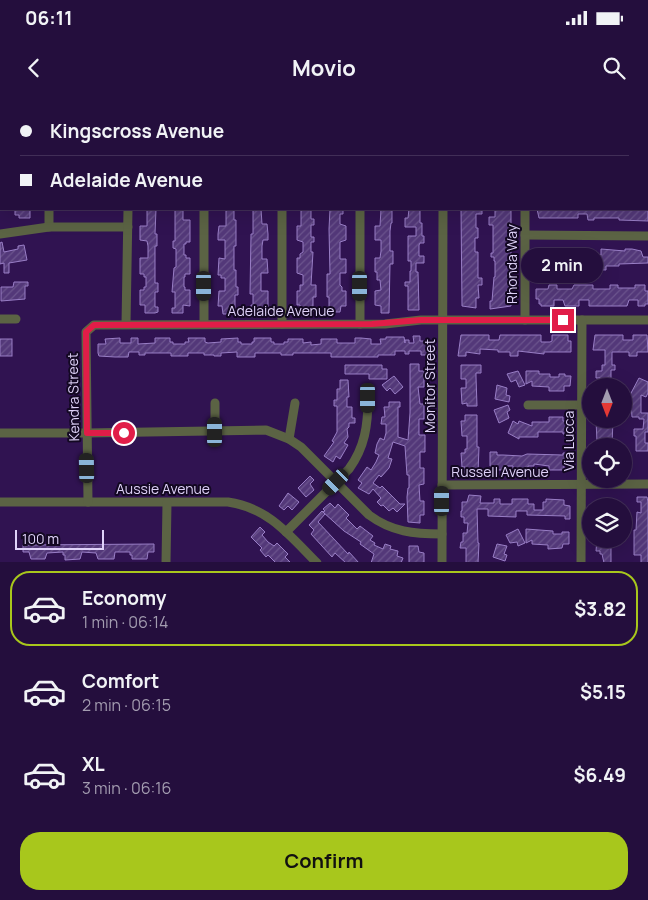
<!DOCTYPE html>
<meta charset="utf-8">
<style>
:root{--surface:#240e3d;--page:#301c48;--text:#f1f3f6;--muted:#a39cb0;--line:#412e57;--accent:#a8c71c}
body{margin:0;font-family:Manrope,sans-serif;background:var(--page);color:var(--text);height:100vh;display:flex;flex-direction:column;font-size:19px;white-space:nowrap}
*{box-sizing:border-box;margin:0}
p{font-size:16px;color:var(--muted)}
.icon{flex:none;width:28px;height:28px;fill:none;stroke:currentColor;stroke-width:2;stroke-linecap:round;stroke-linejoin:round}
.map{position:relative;height:462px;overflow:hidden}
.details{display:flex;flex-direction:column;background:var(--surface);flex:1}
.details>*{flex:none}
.hud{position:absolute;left:0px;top:0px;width:649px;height:110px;box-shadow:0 5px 20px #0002,0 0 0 1px var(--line);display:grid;align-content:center;height:110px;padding:0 20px;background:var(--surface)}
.needle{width:32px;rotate:180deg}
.tools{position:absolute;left:582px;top:278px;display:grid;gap:10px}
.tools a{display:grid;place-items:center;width:50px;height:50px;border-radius:50%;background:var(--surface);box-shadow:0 5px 20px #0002,0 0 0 1px var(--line);font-size:25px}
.scale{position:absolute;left:15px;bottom:12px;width:89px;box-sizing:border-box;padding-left:5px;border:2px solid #dfd2f9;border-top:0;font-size:14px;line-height:18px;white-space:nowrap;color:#dfd2f9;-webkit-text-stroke:4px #130822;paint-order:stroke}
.end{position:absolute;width:22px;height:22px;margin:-11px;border:6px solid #e11d48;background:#fff;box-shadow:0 0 0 2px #fff}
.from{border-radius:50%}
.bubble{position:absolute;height:35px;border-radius:18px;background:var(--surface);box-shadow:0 5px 20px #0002,0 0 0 1px var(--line);font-size:16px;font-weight:700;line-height:35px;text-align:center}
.car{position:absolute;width:15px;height:30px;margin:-15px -8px;border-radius:6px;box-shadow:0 0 4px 1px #0007;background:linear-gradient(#222 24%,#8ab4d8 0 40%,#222 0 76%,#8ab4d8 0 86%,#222 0)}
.hud b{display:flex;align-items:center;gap:18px;height:48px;font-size:19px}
.hud b+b{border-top:1px solid var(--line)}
.hud i{width:12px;height:12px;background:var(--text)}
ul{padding:9px 0 0;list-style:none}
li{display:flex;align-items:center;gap:15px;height:75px;margin:0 10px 8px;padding:0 10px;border:2px solid transparent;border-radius:20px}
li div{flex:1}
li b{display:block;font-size:19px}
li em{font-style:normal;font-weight:700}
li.selected{border-color:var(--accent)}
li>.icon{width:45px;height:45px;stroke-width:1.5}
.primary-button{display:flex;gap:10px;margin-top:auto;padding:10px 20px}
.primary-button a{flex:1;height:58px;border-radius:20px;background:var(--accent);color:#111;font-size:20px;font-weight:700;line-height:58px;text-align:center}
.status{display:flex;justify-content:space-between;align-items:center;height:35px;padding:0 25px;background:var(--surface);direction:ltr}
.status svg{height:14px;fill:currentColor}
header{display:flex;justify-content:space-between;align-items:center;height:65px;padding:0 20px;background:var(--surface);font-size:22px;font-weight:700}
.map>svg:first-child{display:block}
.building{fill:url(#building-hatch);stroke:#997ec6}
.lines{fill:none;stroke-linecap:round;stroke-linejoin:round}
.minor{stroke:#5b6344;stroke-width:9}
.route{stroke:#e11d48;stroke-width:6}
.labels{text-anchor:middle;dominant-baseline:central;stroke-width:4;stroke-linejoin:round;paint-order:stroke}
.street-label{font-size:14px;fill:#dfd2f9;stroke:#130822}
</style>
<div class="status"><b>06:11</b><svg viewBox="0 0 49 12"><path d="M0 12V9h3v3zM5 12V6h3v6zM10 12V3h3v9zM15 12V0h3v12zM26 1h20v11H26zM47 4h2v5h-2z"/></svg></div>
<header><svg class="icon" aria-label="back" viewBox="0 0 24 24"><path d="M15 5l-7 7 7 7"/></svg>Movio<svg class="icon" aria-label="search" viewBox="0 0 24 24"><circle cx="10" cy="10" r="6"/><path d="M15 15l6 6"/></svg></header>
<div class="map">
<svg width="648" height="463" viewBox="0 0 648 463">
<defs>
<pattern id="building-hatch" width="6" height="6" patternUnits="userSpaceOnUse" patternTransform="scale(1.25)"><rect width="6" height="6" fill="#533879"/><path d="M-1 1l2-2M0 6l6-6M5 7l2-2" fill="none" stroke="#6b548d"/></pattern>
</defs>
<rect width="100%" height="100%" fill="#301351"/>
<g class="building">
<path d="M15 109H30V118H19V115H15Z"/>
<path d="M147 109H156L155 134H157V146H155V183H158V192H155V207H158V212L155 213H145V205H140V190H144V187H146V177H144V174H140V158H148V146L147 141 140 140V126H147Z"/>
<path d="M175 109H183V120H190V142H186V144H184V155H186V158H190V174H185V177H184V187H185V190H190V206L183 205V213H172V208H175V192H172L174 168 176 167V149L173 148V141H175Z"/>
<path d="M226 109H234V120H236V146H234V170H236V187H238V195H235V214H223L222 206H218L219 191H225V178H221V175H218L219 158 225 159V140H218V134L219 126H226Z"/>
<path d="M253 109H261L262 124H267L268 134V140H263L262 146V159H267L268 173H261V191H268V208H261V211H251V205H253V194H250L251 134H253Z"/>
<path d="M301 109H311V119H314V125H311V137H314V142H311V152H313L311 185H316V197H313V212H302L300 210V205H297V191H300V185H303V175L297 173V158H300V154L303 152V142L297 140V126H301Z"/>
<path d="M330 109H343V114H340V124L346 126V140L340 142V159H346V173H340V185L342 187V191H346V206H341L340 212H329V197H327V174H330L329 129Z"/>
<path d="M381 109H392V123H391L390 131V151H393V164H390L389 213H381V206L375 205V191L381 190 380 180H377V172H375V158H380L381 151V140H375V126H380Z"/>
<path d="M409 109H420V123H422V136H424V143H420L419 145V156H424V163H416V172H418L419 210H408V186H405V182H410V171H411V161H408V136H416V127H405V118H408Z"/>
<path d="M461 109H482V114H476V128H478V138H475V152H478V178H482V185H478L479 198H476V208L462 206Z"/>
<path d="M495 109H511V182H509V191H511V206L490 209V201H492L494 177H495V161H494V157H491V153H493V125H489V117H495Z"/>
<path d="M537 109H648V121L619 120V118H594V120H588L587 114H578V118H539Z"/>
<path d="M2 142 4 152 18 149V146L24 145 27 160 9 163V173H4V163L0 164V143Z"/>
<path d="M540 149H567V151L591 149V155H601V149L625 151V149H632L641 151 643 157H648V163L619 164V166H606V170L585 169V166H570V171H562V166H536V155H538Z"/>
<path d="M14 182H28V186H25V199L1 201V187H13Z"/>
<path d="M549 185H557V189H572L574 185H593V189H610V185H618V188H635V185H645V191H648V204H645V206H638V200H629L627 206H589V200H579V206H565L563 200H554V206H541V204H539V199H536V189H548Z"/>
<path d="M461 235H489V240H499L500 235H541V242H550L552 241V235H568V241H571V252H544V254L518 251V256H510V252H498V250L480 249V254L466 252V256H458Z"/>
<path d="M595 235H623V240H633V235H647L648 252H637V256H629V252H612V265H615V270H611V286H600V278H596V271H602V265H605V250H593Z"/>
<path d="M413 236H420V241H428L427 255H421V251H409V254H405V251H395V255H378V257H331V253H293V255H281V253H255V257H237V252L221 253V256H214V255H204V253H188V256H171V253H145V255H139V252H129L128 257H115L99 256 98 253V244H106L105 239 120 238V243H131V238H138V244L155 243V238H170V242H173V244H185V242H189L188 238H205V242L208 243 221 242V239L238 238V242H241V244H252V242H254V238H271V242H274V244H284V242H288V239H303V243L311 242V245L321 244V239H337V243H355V238H361L371 239V244H381L380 239H386V237H404L405 243V240H409V243H414Z"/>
<rect x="0" y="239" width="12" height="17"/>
<path d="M410 264H419V271H424V287H418L420 304H424V319H419V335H425V352H420V368H424V384L419 385 420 401H424V415H420V423L408 422 407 397 408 388H409V375H407L405 346 393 342 388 358 392 359 389 368 381 377 379 375 373 383 380 388 382 386 400 404H405L397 412 393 408 389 411 383 405 381 406 377 402 381 398 373 389 369 394 358 388 362 383 358 380 367 367 371 370 376 362 379 355 375 353 377 344 380 338 384 340 386 333V324H381L382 317H385L384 307H389V302H400V307H398V337L408 340 410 313Z"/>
<path d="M345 265H382V269H387V279H369V274H345Z"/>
<path d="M461 265H481V273H476V277L477 306H467V303L462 304 461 288H466V279H461Z"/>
<path d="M518 271 525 285 519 287 516 280 511 282 507 274Z"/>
<path d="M526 271H539V274H550V277H559V274H565V276H571L570 286H564V291H549V287L532 286V281L526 284Z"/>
<path d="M394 276 403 287 395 294 390 288 387 291 382 285Z"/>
<path d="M639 278 648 282V293L646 297 641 295V313H648V332H645V343H648V351H636V336H634V329H643L644 319H639V317H632L631 304H626V295H630Z"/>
<path d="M340 280H348L349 297H347V307H352V318H355V323H349V327L347 329 348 337 344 343 348 345 340 359 336 356 333 362 324 356 334 342 332 341 337 332V306H334V300H337V289H340Z"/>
<path d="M497 285 507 288 506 295 510 296 509 302 495 299Z"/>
<path d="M508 305 510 310 507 312 509 318 499 323 494 310Z"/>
<path d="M465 315H477V347H479L478 373H465V367H462L461 353H465V349H467V336H462L461 321H465Z"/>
<path d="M549 317H563V321H568V334H563V332H538V337H519V339L508 333 513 321 518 324 519 321 532 326V322H549Z"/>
<path d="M601 319H613L612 346H603V342H597L596 320H601Z"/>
<path d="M490 352H497V355H503L522 356 527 354 563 355V353H569V364H564V370H549V366L534 364V366H528V370H513V366H503V370H496V366H490Z"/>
<path d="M310 376 314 380 310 384 314 390 306 397 298 388Z"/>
<path d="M288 393 299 402 292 410 288 406 284 410 279 406Z"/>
<path d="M469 395 481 396 480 403H494V399H500V404H512V399H528V404H534V410H543V402H546V399L564 400V405L570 406V419H565V416L527 415V411H516V417L488 416V409H477L478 443H479L478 463H466V448H460L461 442H463V433H467L468 423H464V417H461V411H462V402H467Z"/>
<path d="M637 397H647L648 402V463H641V455H634V430H636L637 412 641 413V402H637Z"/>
<path d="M330 403 335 408 338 404 349 415 346 418 357 429 360 426 373 436 370 440 375 443 374 445 383 449 385 444 391 446 390 449 398 451 397 456 403 458 401 463H371L374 454 360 444 361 442 344 431 323 412 325 411 323 409Z"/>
<path d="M322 411 325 414 318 422 348 454 349 452 359 463H346L335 453 332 457 311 434 314 430 309 425Z"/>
<path d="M260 427 265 432 262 435 268 442 274 446 277 443 288 454 285 457 291 463H276L268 455 266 457 260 450 262 448 251 437Z"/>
<path d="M518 429 525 443 518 446 517 442 510 443 506 435Z"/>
<path d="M526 429 553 431V434H562V432H569V444H563L562 448 548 449V445L532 444V440L526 443Z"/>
<path d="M597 439H611V463H604L602 454H600V451H596Z"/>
<path d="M154 444V452H148L147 459H132V455H130V452H115L114 459H98L96 453 82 452 80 459 65 460V455H63V452L47 453 45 459H31L29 452H23V445Z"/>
<path d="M497 444 507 446 504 454 507 455 505 461 493 457Z"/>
<path d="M409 446H418L419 452 424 453V463H409Z"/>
</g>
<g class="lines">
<g class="minor">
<path d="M126 0V1"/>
<path d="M49 1V0"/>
<path d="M204 1V0"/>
<path d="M282 1V0"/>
<path d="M360 1V0"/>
<path d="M443 1V0"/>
<path d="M525 1V0"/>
<path d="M49 127V109"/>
<path d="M0 134 49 127H128"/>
<path d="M525 135 648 136"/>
<path d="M0 219H16"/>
<path d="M525 220V109"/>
<path d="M126 224 128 109"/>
<path d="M204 224V109"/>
<path d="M282 224V109"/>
<path d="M360 224V109"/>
<path d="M215 303V332"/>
<path d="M528 305H581"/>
<path d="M0 333H87L266 330 289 339 301 347 369 415C392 432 414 434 442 434"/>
<path d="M289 339 295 303"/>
<path d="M442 385 648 384"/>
<path d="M0 402H228C269 408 289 435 317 463"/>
<path d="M88 402 86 232 94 225 385 224 421 220H648"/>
<path d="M286 432 349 369C365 347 368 325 368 298"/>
<path d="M166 463 167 403"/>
<path d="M442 463 443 109"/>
<path d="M581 463 582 220"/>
</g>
</g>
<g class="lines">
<path class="route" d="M124 333H87L86 232 94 225 372 224 421 220H563"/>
</g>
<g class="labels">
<g class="street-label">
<text transform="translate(511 164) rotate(-90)">Rhonda Way</text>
<text x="281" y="210">Adelaide Avenue</text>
<text transform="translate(429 286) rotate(-90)">Monitor Street</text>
<text transform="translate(73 297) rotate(-91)">Kendra Street</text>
<text transform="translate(568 341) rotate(-90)">Via Lucca</text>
<text x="500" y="371">Russell Avenue</text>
<text x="163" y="388">Aussie Avenue</text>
</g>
</g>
</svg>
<div class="tools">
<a><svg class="needle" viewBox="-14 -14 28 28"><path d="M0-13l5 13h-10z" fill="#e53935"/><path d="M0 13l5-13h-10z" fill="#a39cb0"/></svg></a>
<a><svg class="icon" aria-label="locate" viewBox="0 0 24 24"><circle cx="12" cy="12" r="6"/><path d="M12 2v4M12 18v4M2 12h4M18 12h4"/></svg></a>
<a><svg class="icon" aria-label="layers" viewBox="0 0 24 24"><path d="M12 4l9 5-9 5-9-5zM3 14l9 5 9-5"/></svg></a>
</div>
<div class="scale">100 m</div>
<i class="end from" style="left:124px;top:333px"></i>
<i class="end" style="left:563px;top:220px"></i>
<div class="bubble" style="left:521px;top:148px;width:82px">2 min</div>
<i class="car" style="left:204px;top:186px;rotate:180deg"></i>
<i class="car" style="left:360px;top:186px;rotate:180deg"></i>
<i class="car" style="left:368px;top:298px;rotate:180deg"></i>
<i class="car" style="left:215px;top:332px;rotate:0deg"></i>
<i class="car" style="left:87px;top:368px;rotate:359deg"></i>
<i class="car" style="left:336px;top:382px;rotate:225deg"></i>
<i class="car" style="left:442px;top:401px;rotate:0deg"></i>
<div class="hud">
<b><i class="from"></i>Kingscross Avenue</b>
<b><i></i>Adelaide Avenue</b>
</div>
</div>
<section class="details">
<ul>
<li class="selected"><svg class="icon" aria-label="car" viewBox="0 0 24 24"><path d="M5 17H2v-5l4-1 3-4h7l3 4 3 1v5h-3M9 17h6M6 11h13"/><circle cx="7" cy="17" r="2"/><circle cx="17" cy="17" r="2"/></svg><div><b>Economy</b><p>1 min · 06:14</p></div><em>$3.82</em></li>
<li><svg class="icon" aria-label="car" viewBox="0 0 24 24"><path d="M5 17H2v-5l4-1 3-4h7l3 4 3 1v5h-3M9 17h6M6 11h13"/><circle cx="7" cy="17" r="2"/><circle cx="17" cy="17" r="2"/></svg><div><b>Comfort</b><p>2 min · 06:15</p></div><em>$5.15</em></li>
<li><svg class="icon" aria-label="car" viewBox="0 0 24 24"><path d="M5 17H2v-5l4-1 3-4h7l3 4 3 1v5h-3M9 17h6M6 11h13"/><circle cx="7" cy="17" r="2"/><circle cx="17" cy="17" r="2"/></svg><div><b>XL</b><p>3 min · 06:16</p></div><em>$6.49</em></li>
</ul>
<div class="primary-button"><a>Confirm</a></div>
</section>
